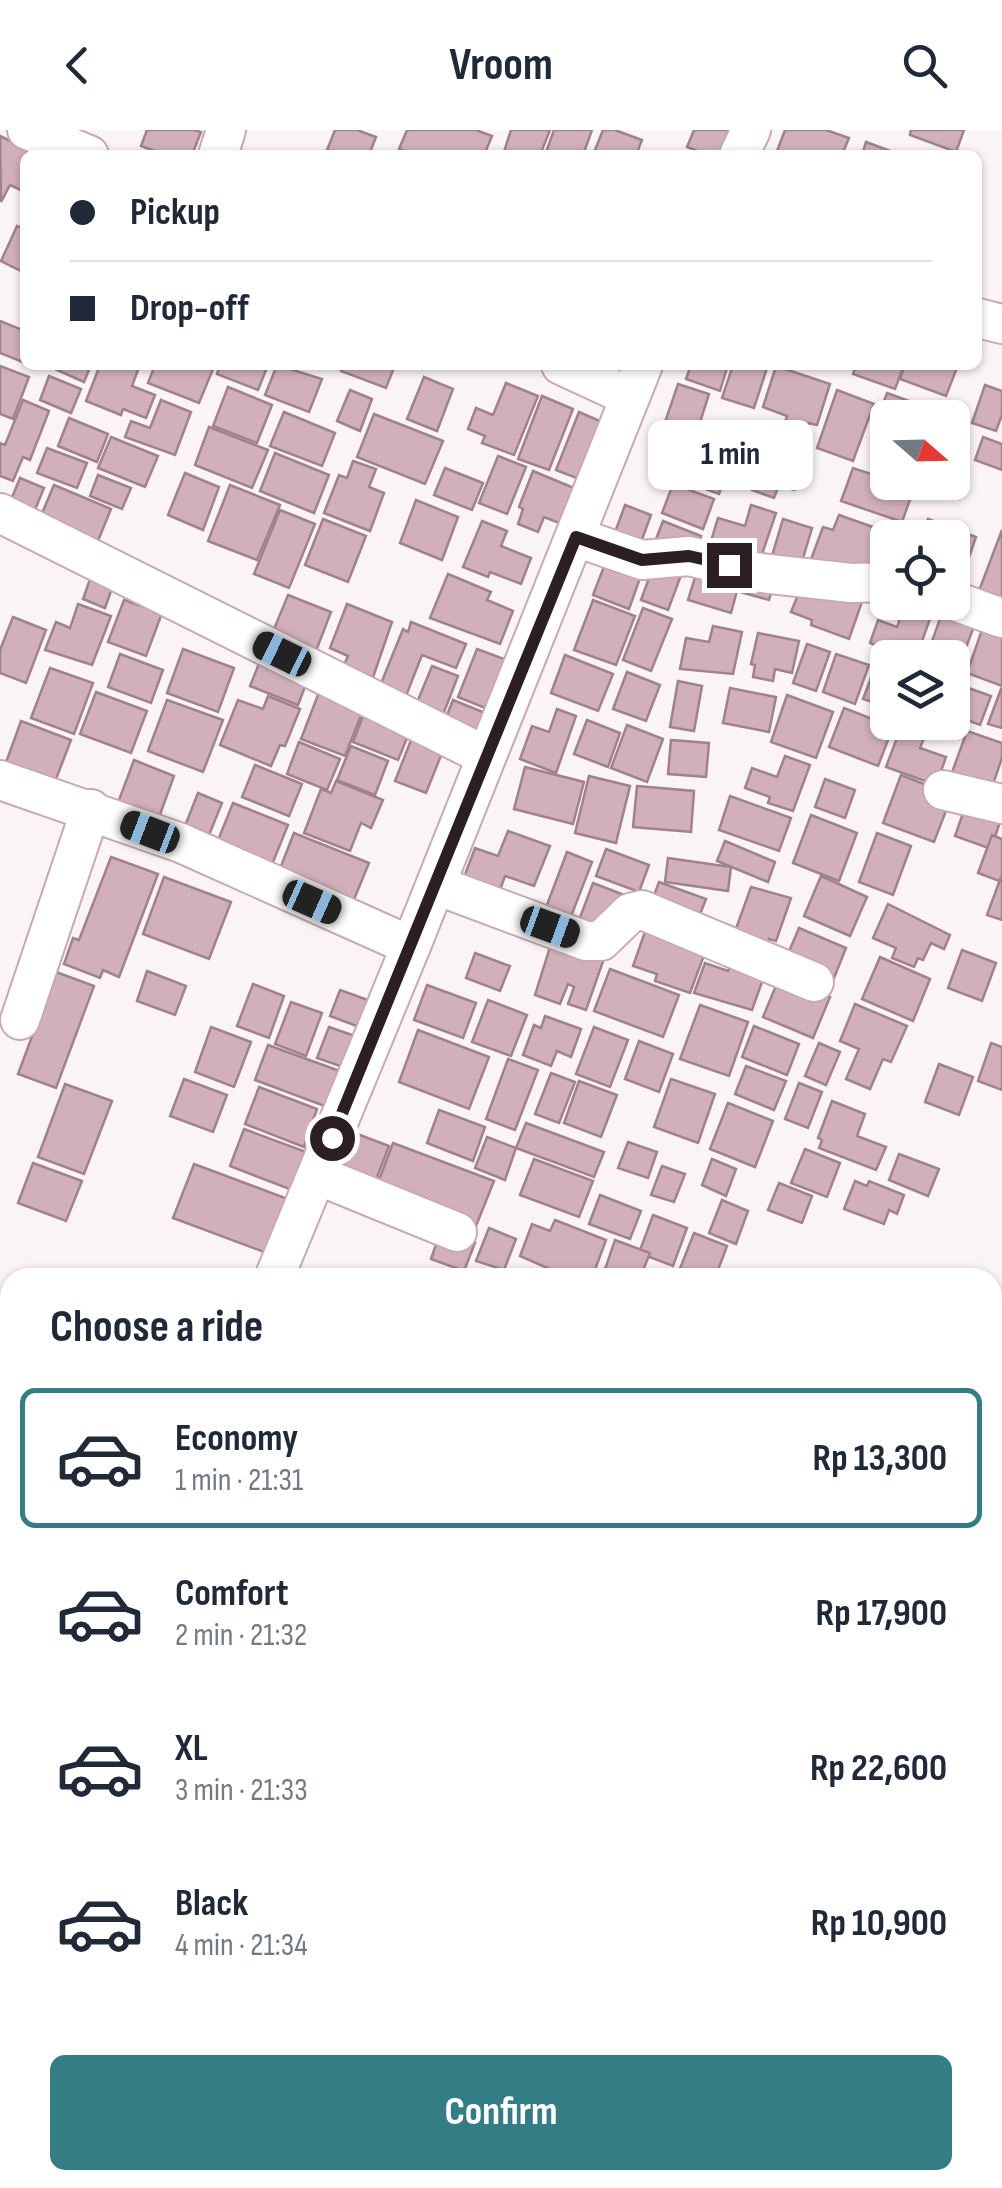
<!DOCTYPE html>
<meta charset="utf-8">
<style>
:root{--surface:#fff;--page:#f2f2f3;--text:#1f2937;--muted:#747a83;--line:#e0e1e3;--accent:#357d84}
body{margin:0;font-family:"Sofia Sans Condensed",sans-serif;background:var(--page);color:var(--text);height:100vh;display:flex;flex-direction:column;font-size:38px;white-space:nowrap}
*{box-sizing:border-box;margin:0}
p{font-size:32px;color:var(--muted)}
.icon{flex:none;width:55px;height:55px;fill:none;stroke:currentColor;stroke-width:2;stroke-linecap:round;stroke-linejoin:round}
.map{position:relative;flex:1;overflow:hidden}
.sheet{position:absolute;left:0px;top:1138px;width:1002px;height:922px;display:flex;flex-direction:column;background:var(--surface);border-radius:30px 30px 0 0;box-shadow:0 2px 8px #0004}
.sheet>*{flex:none}
.top-card{position:absolute;left:20px;top:20px;width:962px;height:220px;border-radius:15px;box-shadow:0 2px 8px #0004;display:grid;align-content:center;height:220px;padding:0 50px;background:var(--surface)}
.needle{width:65px;rotate:110deg}
.buttons{position:absolute;left:870px;top:270px;display:grid;gap:20px}
.buttons a{display:grid;place-items:center;width:100px;height:100px;border-radius:15px;background:var(--surface);box-shadow:0 2px 8px #0004;font-size:50px}
.end{position:absolute;width:45px;height:45px;margin:-22px;border:12px solid #2b1f23;background:#fff;box-shadow:0 0 0 5px #fff}
.from{border-radius:50%}
.bubble{position:absolute;height:70px;border-radius:15px;background:var(--surface);box-shadow:0 2px 8px #0004;font-size:32px;font-weight:700;line-height:70px;text-align:center}
.car{position:absolute;width:30px;height:60px;margin:-30px -15px;border-radius:12px;box-shadow:0 0 8px 2px #0007;background:linear-gradient(#222 24%,#8ab4d8 0 40%,#222 0 76%,#8ab4d8 0 86%,#222 0)}
.top-card b{display:flex;align-items:center;gap:35px;height:95px;font-size:38px}
.top-card b+b{border-top:2px solid var(--line)}
.top-card i{width:25px;height:25px;background:var(--text)}
ul{padding:0;list-style:none}
li{display:flex;align-items:center;gap:30px;height:140px;margin:0 20px 15px;padding:0 30px;border:5px solid transparent;border-radius:15px}
li div{flex:1}
li b{display:block;font-size:38px}
li em{font-style:normal;font-weight:700}
li.selected{border-color:var(--accent)}
li>.icon{width:90px;height:90px;stroke-width:1.5}
h2{padding:0 50px;font-size:45px;line-height:120px}
.primary-button{display:flex;gap:20px;margin-top:auto;padding:20px 50px}
.primary-button a{flex:1;height:115px;border-radius:15px;background:var(--accent);color:#fff;font-size:40px;font-weight:700;line-height:115px;text-align:center}
header{display:flex;justify-content:space-between;align-items:center;height:130px;padding:0 50px;background:var(--surface);font-size:45px;font-weight:700}
.map>svg:first-child{display:block}
.building{fill:#d1b0bb;stroke:#a0828c;stroke-width:2.5}
.lines{fill:none;stroke-linecap:round;stroke-linejoin:round}
.minor-casing{stroke:#c9a9b4;stroke-width:42}
.minor{stroke:#fff;stroke-width:38}
.route{stroke:#2b1f23;stroke-width:12}
</style>
<header><svg class="icon" aria-label="back" viewBox="0 0 24 24"><path d="M15 5l-7 7 7 7"/></svg>Vroom<svg class="icon" aria-label="search" viewBox="0 0 24 24"><circle cx="10" cy="10" r="6"/><path d="M15 15l6 6"/></svg></header>
<div class="map">
<svg width="1002" height="2058" viewBox="0 0 1002 2058">
<rect width="100%" height="100%" fill="#fbf4f6"/>
<g class="building">
<path d="M147 0H194L201 2 192 25H165L141 16Z"/>
<path d="M335 0H357L376 7 369 25H341L327 20Z"/>
<path d="M407 0H476L492 6 484 25H414L399 19Z"/>
<path d="M511 0H550L540 25H503Z"/>
<path d="M554 0H592L583 25H545Z"/>
<path d="M603 0H615L642 10 636 25H593Z"/>
<path d="M694 0H728L736 3 728 25H708L687 17Z"/>
<path d="M785 0H826L849 8 842 25H787L777 21Z"/>
<path d="M911 0H964L956 22 910 5Z"/>
<path d="M0 6 27 19 25 62 10 55 1 72Z"/>
<path d="M866 12 901 25H862Z"/>
<path d="M17 96 25 99V143L1 131Z"/>
<path d="M0 191 25 201V233L0 223Z"/>
<path d="M46 235H91L84 252Z"/>
<path d="M100 235H125L138 240 132 256 155 265 146 288 123 279 121 285 86 271Z"/>
<path d="M155 235H202L213 239 199 273 148 253Z"/>
<path d="M220 235H268L258 260 217 244Z"/>
<path d="M277 235 322 249 309 282 265 265Z"/>
<path d="M343 235H395L386 258 341 241Z"/>
<path d="M691 235H728L720 261 686 249Z"/>
<path d="M733 235H768L754 278 722 268Z"/>
<path d="M856 235H904L895 259 853 244Z"/>
<path d="M905 235H958L946 266 900 249Z"/>
<path d="M0 236 29 247 13 289 0 284Z"/>
<path d="M776 236 830 254 817 295 809 293 805 306 783 299 787 286 763 277Z"/>
<path d="M49 246 81 259 71 283 40 270Z"/>
<path d="M424 247 453 259 437 301 407 289Z"/>
<path d="M506 253 538 266 514 325 482 313 485 306 468 299 476 278 493 285Z"/>
<path d="M678 254 709 264 696 305 664 295Z"/>
<path d="M985 255 1002 261V285L996 301 972 293Z"/>
<path d="M228 257 272 275 257 313 213 296Z"/>
<path d="M350 260 372 269 360 301 337 291Z"/>
<path d="M837 260 874 274 853 331 817 318Z"/>
<path d="M887 263 909 271 903 288H888V300L875 296Z"/>
<path d="M542 266 573 279 549 340 518 329Z"/>
<path d="M23 270 49 281 30 330 23 327 13 351 0 346V313L5 315Z"/>
<path d="M161 270 191 282 175 325 125 307 131 291 150 298Z"/>
<path d="M920 275 957 288 952 299V288H915Z"/>
<path d="M284 282 335 303 322 336 270 316Z"/>
<path d="M579 282 602 292 579 349 556 340Z"/>
<path d="M374 284 443 311 425 354 357 327Z"/>
<path d="M69 288 108 304 97 332 58 316Z"/>
<path d="M209 297 268 320 252 358 195 335Z"/>
<path d="M672 303 708 317 710 309 736 319 719 364 657 342Z"/>
<path d="M753 305 806 325 794 360 779 355 774 368 752 360 757 347 740 341Z"/>
<path d="M111 307 158 326 145 357 98 338Z"/>
<path d="M983 307 1002 314V340L975 330Z"/>
<path d="M47 318 87 333 77 358 37 343Z"/>
<path d="M275 323 329 345 314 383 260 361Z"/>
<path d="M498 326 526 337 507 384 479 373Z"/>
<path d="M353 331 376 339 369 357 384 363 370 401 324 383 339 345 347 348Z"/>
<path d="M879 331 888 334V352H928L923 368 912 364 902 392 841 371 853 338 874 345Z"/>
<path d="M445 338 483 353 472 380 434 365Z"/>
<path d="M533 341 581 361 567 396 544 387 538 402 518 394 523 379 519 377Z"/>
<path d="M185 343 219 357 203 400 168 385Z"/>
<path d="M98 345 131 358 122 379 90 366Z"/>
<path d="M20 348 44 358 32 387 8 377Z"/>
<path d="M673 354 714 369 703 399 662 383Z"/>
<path d="M54 355 111 379 98 411 40 388Z"/>
<path d="M230 355 280 375 257 430 208 411Z"/>
<path d="M416 370 458 387 442 430 400 413Z"/>
<path d="M625 375 651 385 637 423 611 413Z"/>
<path d="M751 375 776 383 758 436 708 421 718 388 745 396Z"/>
<path d="M280 380 315 394 289 458 254 444Z"/>
<path d="M839 385 904 408H888V450L834 431 831 440 810 432 823 397 833 400Z"/>
<path d="M323 389 366 406 348 452 305 435Z"/>
<path d="M783 389 812 398 798 445 769 436Z"/>
<path d="M928 389 976 407 966 436 952 432V408H921Z"/>
<path d="M482 391 507 401 501 416 531 428 521 454 490 442 488 447 463 437Z"/>
<path d="M663 391 701 406 689 439 650 425Z"/>
<path d="M1002 400V484L974 474Z"/>
<path d="M610 421 645 434 629 479 593 465Z"/>
<path d="M702 425 776 447 769 470 737 461 731 483 688 470Z"/>
<path d="M95 435 117 444 105 478 83 469Z"/>
<path d="M653 437 680 448 668 480 641 470Z"/>
<path d="M448 444 491 462 487 470 513 481 500 514 430 488Z"/>
<path d="M825 453 864 466 849 509 811 495 812 490 791 482 799 462 820 469Z"/>
<path d="M288 465 331 482 316 521 272 504Z"/>
<path d="M124 470 162 483 146 526 108 512Z"/>
<path d="M593 470 635 486 616 535 574 520Z"/>
<path d="M906 472H936L916 528H893L887 525 889 520 870 513 878 490 897 497Z"/>
<path d="M946 472 979 483 956 544 952 543V528H926Z"/>
<path d="M78 474 111 486 92 535 45 520 56 492 70 498Z"/>
<path d="M347 474 392 492 370 556 340 544 348 526 330 518Z"/>
<path d="M643 478 672 489 651 541 623 530Z"/>
<path d="M13 487 46 500 26 553 0 543V520Z"/>
<path d="M411 492 466 514 456 538 422 525 404 571 378 561 403 499 408 502Z"/>
<path d="M984 494 1002 500V556L967 543Z"/>
<path d="M713 496 742 502 733 544 680 539 686 508 709 512Z"/>
<path d="M758 503 799 511 792 543 775 539 773 551 753 547 755 535 751 534Z"/>
<path d="M807 514 830 522 816 561 793 553Z"/>
<path d="M183 519 234 538 218 582 167 563Z"/>
<path d="M477 519 512 532 493 581 458 567Z"/>
<path d="M264 521 311 541 298 575 250 556Z"/>
<path d="M120 524 163 540 151 573 108 557Z"/>
<path d="M836 524 869 535 855 574 823 562Z"/>
<path d="M565 525 613 544 598 581 551 563Z"/>
<path d="M877 532 888 536V577L863 569Z"/>
<path d="M432 536 458 546 441 590 414 580Z"/>
<path d="M50 538 93 553 74 604 31 588Z"/>
<path d="M627 542 660 555 646 591 613 579Z"/>
<path d="M678 551 702 556 694 601 670 597Z"/>
<path d="M323 552 367 570 345 626 301 609Z"/>
<path d="M963 556 991 566 980 595 953 585Z"/>
<path d="M730 558 776 567 769 602 723 593Z"/>
<path d="M1001 559 1002 560V598L988 594Z"/>
<path d="M96 562 147 581 131 623 80 604Z"/>
<path d="M787 565 833 582 816 628 771 612Z"/>
<path d="M268 566 300 579 285 616 280 615 271 636 220 615 238 570 263 579Z"/>
<path d="M167 570 223 590 203 642 148 621Z"/>
<path d="M453 570 495 587 485 612 443 595Z"/>
<path d="M368 573 414 591 398 630 353 612Z"/>
<path d="M844 578 893 597 878 636 829 617Z"/>
<path d="M557 579 576 586 556 643 520 629 532 596 549 602Z"/>
<path d="M587 590 620 603 608 637 574 624Z"/>
<path d="M21 591 71 610 53 657 4 638Z"/>
<path d="M903 592 929 596 920 618 946 627 936 655 886 637Z"/>
<path d="M417 595 448 608 426 663 395 651Z"/>
<path d="M627 595 663 609 647 652 611 638Z"/>
<path d="M967 601 1002 613V628L990 663 950 648Z"/>
<path d="M671 610 709 613 706 647 668 644Z"/>
<path d="M299 612 340 629 327 660 287 644Z"/>
<path d="M351 616 388 631 375 665 337 650Z"/>
<path d="M785 626 810 635 793 681 768 673 770 667 745 658 752 638 777 647Z"/>
<path d="M134 630 174 646 157 693 116 678Z"/>
<path d="M255 635 302 654 289 686 242 667Z"/>
<path d="M525 637 584 652 573 694 514 679Z"/>
<path d="M901 645 952 665 934 712 883 693Z"/>
<path d="M589 646 630 656 616 713 575 703Z"/>
<path d="M825 649 855 660 845 688 815 677Z"/>
<path d="M336 651 383 670 371 698 361 693 350 721 304 703 321 659 331 663Z"/>
<path d="M637 656 694 661 691 702 633 697Z"/>
<path d="M198 663 222 673 207 710 183 701Z"/>
<path d="M730 666 791 688 779 721 719 700Z"/>
<path d="M968 669 1002 686 991 719 955 706Z"/>
<path d="M233 673 288 695 269 742 214 720Z"/>
<path d="M811 685 857 703 839 751 793 733Z"/>
<path d="M508 701 550 716 534 756 505 746 496 771 460 758 475 718 498 726Z"/>
<path d="M294 703 369 733 348 784 274 754Z"/>
<path d="M877 703 911 716 893 765 859 752Z"/>
<path d="M992 705 1002 709V752L978 743Z"/>
<path d="M725 711 775 732 768 752 717 731Z"/>
<path d="M606 719 649 735 639 762 596 746Z"/>
<path d="M567 722 592 732 567 797 542 788Z"/>
<path d="M111 727 158 744 119 847 103 840 100 848 64 834 73 808 79 810Z"/>
<path d="M668 728 731 737 728 761 665 752Z"/>
<path d="M821 746 867 767 850 806 804 786Z"/>
<path d="M164 747 231 772 209 829 143 804Z"/>
<path d="M1001 747H1002V790L987 785Z"/>
<path d="M659 752 706 769 695 797 649 779Z"/>
<path d="M593 753 632 768 615 812 576 798Z"/>
<path d="M751 757 791 768 776 811 769 809 765 818 733 807Z"/>
<path d="M888 774 950 805 944 819 931 813 923 830 918 828 914 837 892 828 896 818 873 808Z"/>
<path d="M799 798 846 818 830 858 782 838Z"/>
<path d="M646 799 709 812 690 863 655 851 657 844 633 836Z"/>
<path d="M555 801 607 820 586 880 568 874 574 857 568 854 560 874 535 865Z"/>
<path d="M962 820 996 833 982 871 948 858Z"/>
<path d="M475 823 510 836 500 861 466 848Z"/>
<path d="M735 823 768 835 752 880 694 863 705 833 728 841Z"/>
<path d="M880 827 930 849 913 891 862 869Z"/>
<path d="M610 839 679 865 663 907 594 881Z"/>
<path d="M147 841 186 856 175 885 137 871Z"/>
<path d="M56 842 94 856 56 958 18 944Z"/>
<path d="M780 846 830 867 813 908 763 887Z"/>
<path d="M253 854 284 866 269 908 237 896Z"/>
<path d="M427 855 476 873 463 908 414 890Z"/>
<path d="M340 860 379 874 370 901 330 886Z"/>
<path d="M488 870 527 885 511 926 472 912Z"/>
<path d="M291 872 322 883 306 926 275 914Z"/>
<path d="M855 874 907 896 891 932 883 929 870 959 846 949 859 919 840 911Z"/>
<path d="M700 875 748 892 729 946 680 929Z"/>
<path d="M545 886 581 899 571 927 557 921 551 936 523 925 534 895 541 898Z"/>
<path d="M754 896 799 914 787 945 742 927Z"/>
<path d="M211 897 251 912 234 957 195 942Z"/>
<path d="M329 897 355 906 343 937 317 928Z"/>
<path d="M594 897 628 910 610 957 576 944Z"/>
<path d="M418 900 489 927 469 979 399 952Z"/>
<path d="M639 911 673 924 659 962 625 949Z"/>
<path d="M819 913 840 922 826 955 805 946Z"/>
<path d="M991 913 1002 917V960L978 951Z"/>
<path d="M268 915 348 944 335 980 255 950Z"/>
<path d="M508 929 538 940 515 1000 486 989Z"/>
<path d="M939 934 973 947 959 985 925 972Z"/>
<path d="M746 936 786 951 774 980 735 964Z"/>
<path d="M551 943 575 952 559 993 535 984Z"/>
<path d="M184 949 227 965 213 1002 170 986Z"/>
<path d="M671 949 715 964 698 1013 654 997Z"/>
<path d="M579 951 617 965 601 1007 564 993Z"/>
<path d="M799 953 822 962 808 998 785 989Z"/>
<path d="M65 954 112 971 84 1044 38 1027Z"/>
<path d="M259 957 317 979 304 1017 245 994Z"/>
<path d="M832 971 865 984 857 1006 886 1017 876 1040 819 1018 822 1010 818 1008Z"/>
<path d="M728 973 773 991 755 1037 710 1019Z"/>
<path d="M439 980 485 997 473 1031 427 1013Z"/>
<path d="M526 993 604 1022 594 1047 516 1018Z"/>
<path d="M244 999 306 1022 292 1060 230 1036Z"/>
<path d="M352 1002 389 1016 371 1063 335 1048Z"/>
<path d="M487 1007 516 1018 505 1050 475 1038Z"/>
<path d="M628 1012 657 1022 648 1048 618 1038Z"/>
<path d="M393 1013 494 1051 476 1096 376 1058Z"/>
<path d="M805 1019 840 1033 827 1067 791 1053Z"/>
<path d="M899 1024 939 1039 928 1066 889 1050Z"/>
<path d="M534 1029 593 1051 579 1087 520 1065Z"/>
<path d="M712 1029 736 1039 726 1066 702 1055Z"/>
<path d="M33 1033 82 1051 66 1091 18 1073Z"/>
<path d="M194 1034 293 1071 272 1125 173 1088Z"/>
<path d="M662 1036 685 1044 674 1072 651 1065Z"/>
<path d="M855 1051 867 1056 869 1051 904 1065 897 1084 889 1080 884 1094 844 1079Z"/>
<path d="M779 1053 812 1066 802 1093 768 1080Z"/>
<path d="M600 1065 641 1081 630 1109 589 1094Z"/>
<path d="M722 1070 748 1081 736 1114 709 1103Z"/>
<path d="M653 1085 687 1098 673 1136 639 1123Z"/>
<path d="M555 1090 606 1110 592 1148H570L520 1126 532 1094 550 1101Z"/>
<path d="M489 1098 516 1109 504 1140 476 1131Z"/>
<path d="M441 1100 475 1113 464 1141 431 1129Z"/>
<path d="M694 1103 727 1116 715 1148H696L679 1141Z"/>
<path d="M615 1110 650 1123 640 1148H602Z"/>
<path d="M0 1298 10 1303V1349L0 1345Z"/>
<path d="M6 1376 10 1378V1485L0 1508V1389Z"/>
<path d="M0 1571 10 1577V1604L0 1621Z"/>
<path d="M0 1649 10 1655V1701L0 1695Z"/>
<path d="M6 1830 10 1831V1869L0 1865V1846Z"/>
<path d="M10 1893V1953L0 1949V1919Z"/>
<path d="M992 2008 1002 2012V2058H958L937 2050H992Z"/>
<path d="M136 2050H182L179 2058H140L134 2055Z"/>
<path d="M331 2050H472L468 2058H340Z"/>
<path d="M539 2050H574L594 2058H536Z"/>
<path d="M643 2050H700L721 2058H639Z"/>
</g>
<g class="lines">
<g class="minor-casing">
<g id="minor">
<path d="M27 0 89 25"/>
<path d="M218 25 226 0"/>
<path d="M739 25 751 0"/>
<path d="M978 188 1002 194"/>
<path d="M561 235 628 266"/>
<path d="M0 383 486 626"/>
<path d="M576 407 642 430 689 426 753 442 851 453 888 452"/>
<path d="M952 470 1002 488"/>
<path d="M0 650 181 713 411 816"/>
<path d="M943 660 1002 674"/>
<path d="M436 755 586 811H601L630 783 642 780 814 852"/>
<path d="M20 890 91 679"/>
<path d="M317 1045 457 1102"/>
<path d="M274 1148 411 816 643 235"/>
<path d="M0 1521 10 1526"/>
<path d="M0 1799 10 1776"/>
<path d="M0 2030 10 2037"/>
<path d="M27 2050 38 2058"/>
<path d="M855 2050 869 2058"/>
</g>
</g>
<use href="#minor" class="minor"/>
</g>
<g class="lines">
<path class="route" d="M332 1008 576 407 642 430 689 426 729 435"/>
</g>
</svg>
<div class="buttons">
<a><svg class="needle" viewBox="-14 -14 28 28"><path d="M0-13l5 13h-10z" fill="#e53935"/><path d="M0 13l5-13h-10z" fill="#747a83"/></svg></a>
<a><svg class="icon" aria-label="locate" viewBox="0 0 24 24"><circle cx="12" cy="12" r="6"/><path d="M12 2v4M12 18v4M2 12h4M18 12h4"/></svg></a>
<a><svg class="icon" aria-label="layers" viewBox="0 0 24 24"><path d="M12 4l9 5-9 5-9-5zM3 14l9 5 9-5"/></svg></a>
</div>
<i class="end from" style="left:332px;top:1008px"></i>
<i class="end" style="left:729px;top:435px"></i>
<div class="bubble" style="left:648px;top:290px;width:165px">1 min</div>
<i class="car" style="left:282px;top:524px;rotate:296deg"></i>
<i class="car" style="left:150px;top:702px;rotate:291deg"></i>
<i class="car" style="left:312px;top:772px;rotate:114deg"></i>
<i class="car" style="left:550px;top:797px;rotate:110deg"></i>
<div class="top-card">
<b><i class="from"></i>Pickup</b>
<b><i></i>Drop-off</b>
</div>
<section class="sheet">
<h2>Choose a ride</h2>
<ul>
<li class="selected"><svg class="icon" aria-label="car" viewBox="0 0 24 24"><path d="M5 17H2v-5l4-1 3-4h7l3 4 3 1v5h-3M9 17h6M6 11h13"/><circle cx="7" cy="17" r="2"/><circle cx="17" cy="17" r="2"/></svg><div><b>Economy</b><p>1 min · 21:31</p></div><em>Rp 13,300</em></li>
<li><svg class="icon" aria-label="car" viewBox="0 0 24 24"><path d="M5 17H2v-5l4-1 3-4h7l3 4 3 1v5h-3M9 17h6M6 11h13"/><circle cx="7" cy="17" r="2"/><circle cx="17" cy="17" r="2"/></svg><div><b>Comfort</b><p>2 min · 21:32</p></div><em>Rp 17,900</em></li>
<li><svg class="icon" aria-label="car" viewBox="0 0 24 24"><path d="M5 17H2v-5l4-1 3-4h7l3 4 3 1v5h-3M9 17h6M6 11h13"/><circle cx="7" cy="17" r="2"/><circle cx="17" cy="17" r="2"/></svg><div><b>XL</b><p>3 min · 21:33</p></div><em>Rp 22,600</em></li>
<li><svg class="icon" aria-label="car" viewBox="0 0 24 24"><path d="M5 17H2v-5l4-1 3-4h7l3 4 3 1v5h-3M9 17h6M6 11h13"/><circle cx="7" cy="17" r="2"/><circle cx="17" cy="17" r="2"/></svg><div><b>Black</b><p>4 min · 21:34</p></div><em>Rp 10,900</em></li>
</ul>
<div class="primary-button"><a>Confirm</a></div>
</section>
</div>
